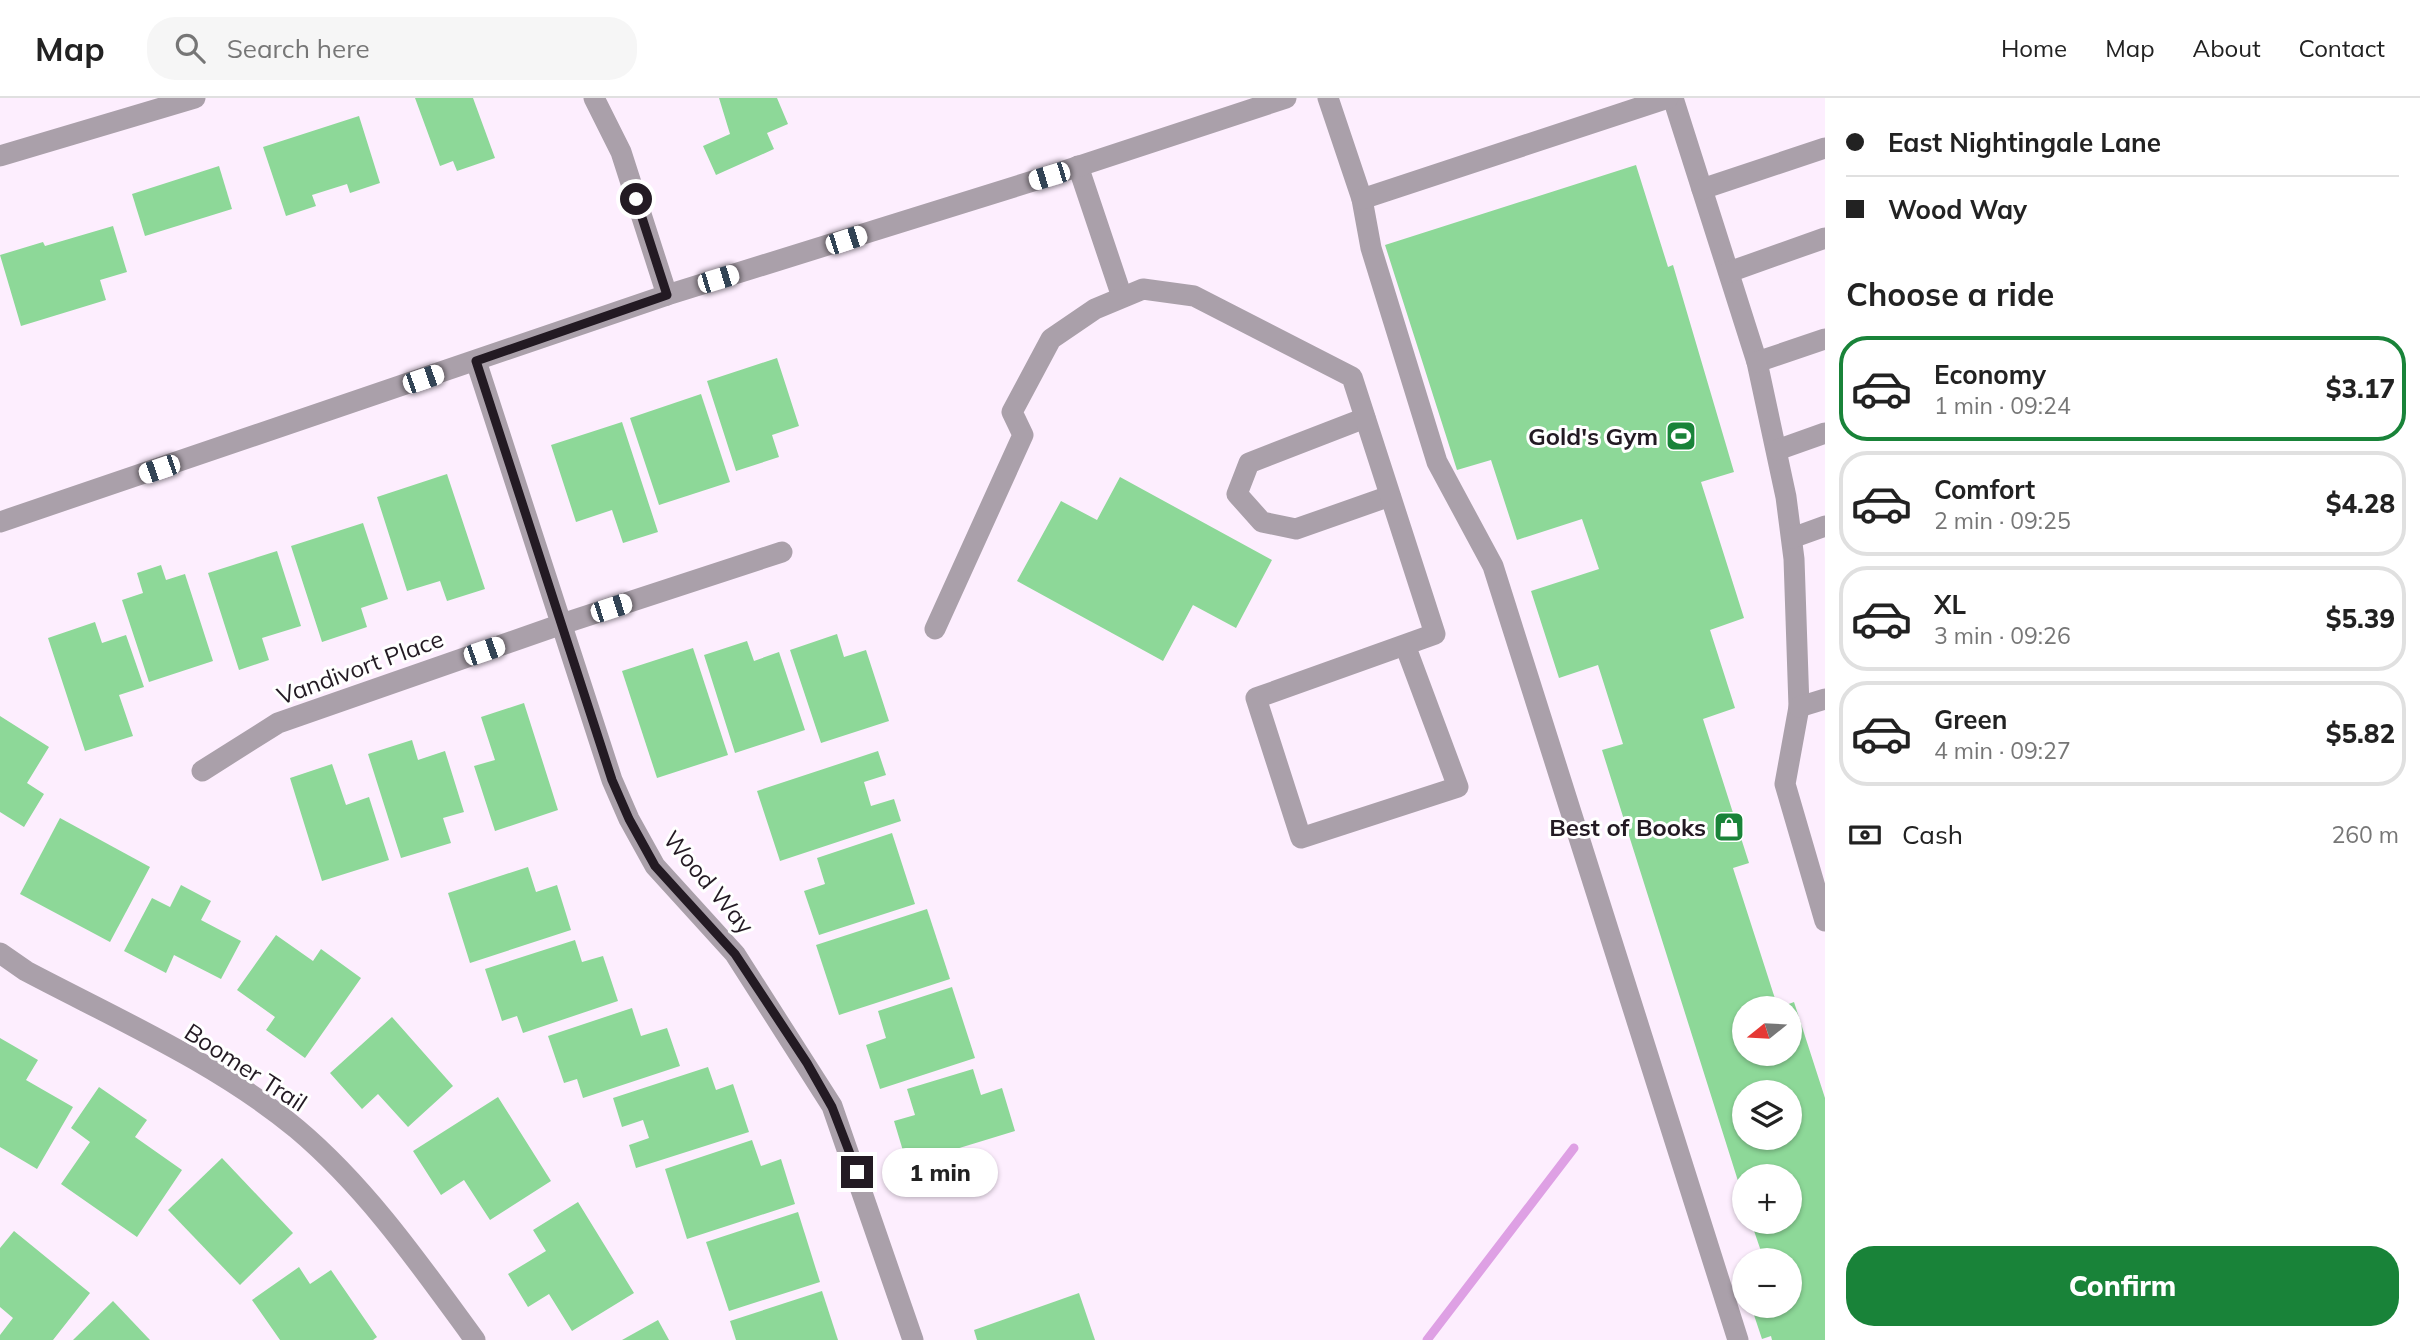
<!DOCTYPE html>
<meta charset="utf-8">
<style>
:root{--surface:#fff;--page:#f6f6f6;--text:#222;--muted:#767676;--line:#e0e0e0;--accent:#198339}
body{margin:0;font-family:Mulish,sans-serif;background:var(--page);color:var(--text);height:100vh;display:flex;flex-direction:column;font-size:26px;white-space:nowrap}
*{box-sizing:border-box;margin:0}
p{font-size:23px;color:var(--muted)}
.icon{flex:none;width:38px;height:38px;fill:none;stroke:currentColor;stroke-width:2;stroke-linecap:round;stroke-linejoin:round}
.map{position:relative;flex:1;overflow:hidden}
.panel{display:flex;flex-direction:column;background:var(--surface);width:595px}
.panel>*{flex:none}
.banner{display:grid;align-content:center;height:154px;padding:0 21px;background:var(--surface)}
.needle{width:46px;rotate:252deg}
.tools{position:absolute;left:1732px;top:898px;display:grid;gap:14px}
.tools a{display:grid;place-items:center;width:70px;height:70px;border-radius:50%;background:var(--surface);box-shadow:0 2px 5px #0004;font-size:35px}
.end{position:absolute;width:32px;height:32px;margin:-16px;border:9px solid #231a23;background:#fff;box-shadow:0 0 0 4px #fff}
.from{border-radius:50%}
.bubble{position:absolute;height:49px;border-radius:24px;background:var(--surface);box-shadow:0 2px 5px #0004;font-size:23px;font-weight:800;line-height:49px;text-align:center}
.car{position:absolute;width:21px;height:42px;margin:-21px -10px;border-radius:9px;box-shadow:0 0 5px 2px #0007;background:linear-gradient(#fff 24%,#345 0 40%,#fff 0 76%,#345 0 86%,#fff 0)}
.banner b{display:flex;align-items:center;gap:24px;height:66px;font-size:26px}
.banner b+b{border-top:2px solid var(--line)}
.banner i{width:18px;height:18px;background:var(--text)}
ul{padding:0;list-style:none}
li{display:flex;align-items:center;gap:21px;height:105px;margin:0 14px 10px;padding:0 7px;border:4px solid var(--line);border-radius:28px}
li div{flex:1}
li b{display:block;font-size:26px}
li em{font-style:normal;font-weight:800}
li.active{border-color:var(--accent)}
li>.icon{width:63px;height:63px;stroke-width:1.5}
h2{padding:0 21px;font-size:32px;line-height:84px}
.pay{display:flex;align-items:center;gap:18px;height:77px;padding:0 21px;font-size:26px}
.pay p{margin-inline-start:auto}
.primary-button{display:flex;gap:14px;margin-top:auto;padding:14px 21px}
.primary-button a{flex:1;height:80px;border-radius:28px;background:var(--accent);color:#fff;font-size:28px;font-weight:800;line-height:80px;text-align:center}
header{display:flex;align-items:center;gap:42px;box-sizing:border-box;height:98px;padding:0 35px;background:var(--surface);border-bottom:2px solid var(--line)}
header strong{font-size:33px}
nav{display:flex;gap:38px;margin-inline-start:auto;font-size:24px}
.search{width:490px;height:63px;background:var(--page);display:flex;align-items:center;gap:18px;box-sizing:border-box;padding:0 24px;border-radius:28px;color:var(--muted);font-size:26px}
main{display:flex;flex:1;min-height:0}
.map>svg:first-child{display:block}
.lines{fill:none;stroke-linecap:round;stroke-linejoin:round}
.stream{stroke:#dea0e4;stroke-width:9}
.building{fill:#8dd898;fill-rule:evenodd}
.minor{stroke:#aaa0aa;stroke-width:21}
.route{stroke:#231a23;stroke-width:9}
.labels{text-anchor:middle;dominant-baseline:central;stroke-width:6;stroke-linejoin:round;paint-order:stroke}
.poi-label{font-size:24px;font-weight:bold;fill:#231a23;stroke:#fff;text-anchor:end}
.street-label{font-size:24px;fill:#231a23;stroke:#fff}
</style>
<header>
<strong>Map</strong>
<div class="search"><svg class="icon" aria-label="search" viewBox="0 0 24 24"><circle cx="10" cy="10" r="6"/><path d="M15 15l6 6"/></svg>Search here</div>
<nav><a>Home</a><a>Map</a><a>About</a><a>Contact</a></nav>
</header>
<main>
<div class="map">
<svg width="1825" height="1242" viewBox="0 0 1825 1242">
<rect width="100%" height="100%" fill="#fdeefe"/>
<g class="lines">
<path class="stream" d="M1427 1242 1574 1050"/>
</g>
<g class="building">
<path d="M415 0H473L495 60 457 73 453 63 440 68Z"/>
<path d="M719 0H777L788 26 767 35 774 51 716 77 703 48 730 36Z"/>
<path d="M359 18 380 85 350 95 347 86 312 97 316 108 286 118 263 49Z"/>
<path d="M1636 67 1668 169 1673 167 1734 374 1701 384 1744 520 1710 532 1735 610 1703 621 1749 765 1733 770 1778 910 1794 904 1825 1000V1242H1772L1771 1238 1762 1241 1751 1208H1790V1162H1764L1751 1124H1790V1078H1745L1744 1102 1602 652 1623 646 1598 567 1559 580 1531 493 1599 471 1582 421 1517 442 1491 362 1457 372 1385 147ZM1745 910H1790V956H1745ZM1745 994H1790V1040H1745Z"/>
<path d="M219 68 232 111 145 138 132 96Z"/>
<path d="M113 128 127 174 100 182 106 202 21 228 0 157 43 144 45 148Z"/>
<path d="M777 260 799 328 772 337 779 359 736 373 707 283Z"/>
<path d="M701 296 730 384 659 407 630 320Z"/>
<path d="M622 324 658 434 623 445 612 412 576 424 551 347Z"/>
<path d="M447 376 485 491 447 503 440 483 407 493 377 399Z"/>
<path d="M1120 379 1272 462 1236 530 1193 507 1163 563 1017 483 1061 403 1097 422Z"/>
<path d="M363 425 388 501 361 510 367 529 322 544 291 448Z"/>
<path d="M277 453 301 528 262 540 269 562 239 572 208 475Z"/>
<path d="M161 467 166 482 185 476 213 563 149 584 122 502 143 495 137 475Z"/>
<path d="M95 524 102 545 126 537 144 589 119 597 133 638 85 653 48 540Z"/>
<path d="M837 536 844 559 866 552 889 623 821 645 790 552Z"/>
<path d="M747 543 754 563 779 554 805 632 735 655 704 557Z"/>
<path d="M693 550 728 657 657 680 622 573Z"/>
<path d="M524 605 558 712 495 733 474 668 495 662 481 619Z"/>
<path d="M0 618 49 649 27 685 44 696 24 729 0 714Z"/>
<path d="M412 642 418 662 445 653 464 714 443 720 451 745 401 760 368 656Z"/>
<path d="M878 653 886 677 864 684 871 708 894 701 901 723 780 763 757 693Z"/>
<path d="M332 666 346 707 369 699 389 762 322 783 290 680Z"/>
<path d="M60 720 150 769 110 844 20 796Z"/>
<path d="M892 735 915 806 819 837 804 793 825 786 817 760Z"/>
<path d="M528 769 536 794 557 787 571 832 470 865 448 795Z"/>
<path d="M181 787 211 803 201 822 241 843 221 881 174 857 166 875 124 853 152 800 170 809Z"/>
<path d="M927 811 950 881 839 917 816 847Z"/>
<path d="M276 837 313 863 321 851 361 880 305 960 266 932 275 919 237 892Z"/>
<path d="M575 842 582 864 603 858 618 903 523 935 517 918 502 923 485 871Z"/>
<path d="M952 889 975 960 880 991 866 947 886 940 878 913Z"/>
<path d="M632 910 641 938 667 930 680 968 583 1000 577 981 564 985 548 938Z"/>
<path d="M392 919 453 988 408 1029 378 996 362 1011 330 975Z"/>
<path d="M0 940 38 962 26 982 73 1009 37 1071 0 1049Z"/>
<path d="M708 969 716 992 733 986 749 1034 636 1070 629 1047 649 1040 643 1022 622 1029 613 1000Z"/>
<path d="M973 971 981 997 1002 990 1015 1033 907 1066 894 1023 915 1017 907 991Z"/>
<path d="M99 989 147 1022 135 1039 182 1072 137 1139 61 1086 90 1044 71 1030Z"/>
<path d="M498 999 551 1083 490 1122 464 1082 441 1097 413 1053Z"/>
<path d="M752 1042 761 1068 781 1061 795 1106 687 1141 665 1071Z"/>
<path d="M222 1060 293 1135 240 1187 168 1112Z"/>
<path d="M578 1104 634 1195 572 1233 549 1196 528 1209 508 1176 546 1153 533 1132Z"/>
<path d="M798 1114 820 1184 729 1213 706 1144Z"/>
<path d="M14 1133 90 1195 53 1242H0V1237L13 1220 0 1209V1150Z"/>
<path d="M299 1169 310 1186 331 1172 377 1239 373 1242H280L252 1202Z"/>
<path d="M822 1193 838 1242H736L730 1223Z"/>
<path d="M1079 1195 1095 1242H977L974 1232Z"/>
<path d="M113 1203 150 1242H73Z"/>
<path d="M658 1222 669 1242H622Z"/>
</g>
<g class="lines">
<g class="minor">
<path d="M594 0 621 54 667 197"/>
<path d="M1328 0 1362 101 1371 150 1437 364 1493 468 1738 1242"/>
<path d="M1673 0 1757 264 1786 399 1794 461 1799 609 1785 686 1825 823"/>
<path d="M0 58 195 0"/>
<path d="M1078 68 1122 199"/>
<path d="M1702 91 1825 50"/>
<path d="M1362 101 1668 0"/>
<path d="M1729 174 1825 140"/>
<path d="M476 263 612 682 629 721 655 768 735 856 832 1008 913 1242"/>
<path d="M1757 264 1825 241"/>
<path d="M1365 320 1249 365 1237 396 1262 424 1296 431 1390 398"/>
<path d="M1777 352 1825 335"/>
<path d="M0 424 667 197 1049 78 1286 0"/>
<path d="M1792 440 1825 428"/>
<path d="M935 531 1023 337 1012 314 1051 241 1095 211 1143 191 1194 198 1352 279 1435 536 1256 600 1301 740 1458 689 1405 547"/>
<path d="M1799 609 1825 601"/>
<path d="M202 673 278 625 562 526 782 454"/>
<path d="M0 855 26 873C115 920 219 966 297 1031 367 1090 421 1168 475 1242"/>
</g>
</g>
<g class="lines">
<path class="route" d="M636 101 667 197 476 263 612 682 629 721 655 768 735 856 807 965 832 1009 857 1074"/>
</g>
<defs>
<g id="stadium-square" transform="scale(1.575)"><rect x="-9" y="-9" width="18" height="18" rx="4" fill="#198339" stroke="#fff"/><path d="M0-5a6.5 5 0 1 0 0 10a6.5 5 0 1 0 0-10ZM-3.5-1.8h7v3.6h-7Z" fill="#fff"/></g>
<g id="shop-square" transform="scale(1.575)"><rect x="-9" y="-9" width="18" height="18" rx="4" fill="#198339" stroke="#fff"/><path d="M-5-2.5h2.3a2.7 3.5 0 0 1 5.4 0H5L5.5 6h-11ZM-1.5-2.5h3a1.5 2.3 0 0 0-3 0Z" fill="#fff"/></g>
</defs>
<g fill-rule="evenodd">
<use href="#stadium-square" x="1681" y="338"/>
<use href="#shop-square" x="1729" y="729"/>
</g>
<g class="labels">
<g class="poi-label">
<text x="1658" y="338">Gold's Gym</text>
<text x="1706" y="729">Best of Books</text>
</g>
<g class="street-label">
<text transform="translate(360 569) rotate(-20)">Vandivort Place</text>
<text transform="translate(709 784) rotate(50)">Wood Way</text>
<text transform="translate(246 969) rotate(33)">Boomer Trail</text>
</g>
</g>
</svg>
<div class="tools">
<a><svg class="needle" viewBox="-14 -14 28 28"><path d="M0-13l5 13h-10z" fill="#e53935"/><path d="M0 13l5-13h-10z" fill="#767676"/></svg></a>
<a><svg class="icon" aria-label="layers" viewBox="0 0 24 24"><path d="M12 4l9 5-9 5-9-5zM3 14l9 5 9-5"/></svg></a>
<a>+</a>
<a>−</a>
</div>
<i class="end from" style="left:636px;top:101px"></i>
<i class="end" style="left:857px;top:1074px"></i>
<div class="bubble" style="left:882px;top:1050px;width:116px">1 min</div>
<i class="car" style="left:1049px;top:78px;rotate:253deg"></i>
<i class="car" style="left:846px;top:142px;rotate:72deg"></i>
<i class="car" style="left:718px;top:181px;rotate:73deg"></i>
<i class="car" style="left:423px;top:281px;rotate:71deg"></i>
<i class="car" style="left:159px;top:371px;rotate:251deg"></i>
<i class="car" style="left:611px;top:510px;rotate:72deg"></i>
<i class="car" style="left:484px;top:553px;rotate:71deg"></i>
</div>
<section class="panel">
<div class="banner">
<b><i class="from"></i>East Nightingale Lane</b>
<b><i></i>Wood Way</b>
</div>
<h2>Choose a ride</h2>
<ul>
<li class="active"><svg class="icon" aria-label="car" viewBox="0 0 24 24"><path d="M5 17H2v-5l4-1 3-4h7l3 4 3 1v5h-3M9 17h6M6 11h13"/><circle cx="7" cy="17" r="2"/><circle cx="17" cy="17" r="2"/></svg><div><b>Economy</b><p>1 min · 09:24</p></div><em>$3.17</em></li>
<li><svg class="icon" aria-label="car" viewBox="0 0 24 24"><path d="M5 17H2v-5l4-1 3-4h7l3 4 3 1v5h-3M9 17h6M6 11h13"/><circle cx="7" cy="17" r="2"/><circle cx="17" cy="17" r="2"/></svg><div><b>Comfort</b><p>2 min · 09:25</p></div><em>$4.28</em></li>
<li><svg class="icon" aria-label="car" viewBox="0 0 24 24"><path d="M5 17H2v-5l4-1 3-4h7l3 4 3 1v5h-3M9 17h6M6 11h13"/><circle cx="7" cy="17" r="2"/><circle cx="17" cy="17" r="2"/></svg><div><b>XL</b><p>3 min · 09:26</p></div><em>$5.39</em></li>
<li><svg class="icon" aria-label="car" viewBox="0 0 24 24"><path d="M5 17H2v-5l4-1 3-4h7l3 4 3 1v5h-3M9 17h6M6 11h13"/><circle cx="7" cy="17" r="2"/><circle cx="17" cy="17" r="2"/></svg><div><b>Green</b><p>4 min · 09:27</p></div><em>$5.82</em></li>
</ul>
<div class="pay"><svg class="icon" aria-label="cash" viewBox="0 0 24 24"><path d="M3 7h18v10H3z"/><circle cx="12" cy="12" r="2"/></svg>Cash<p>260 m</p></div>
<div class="primary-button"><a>Confirm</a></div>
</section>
</main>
